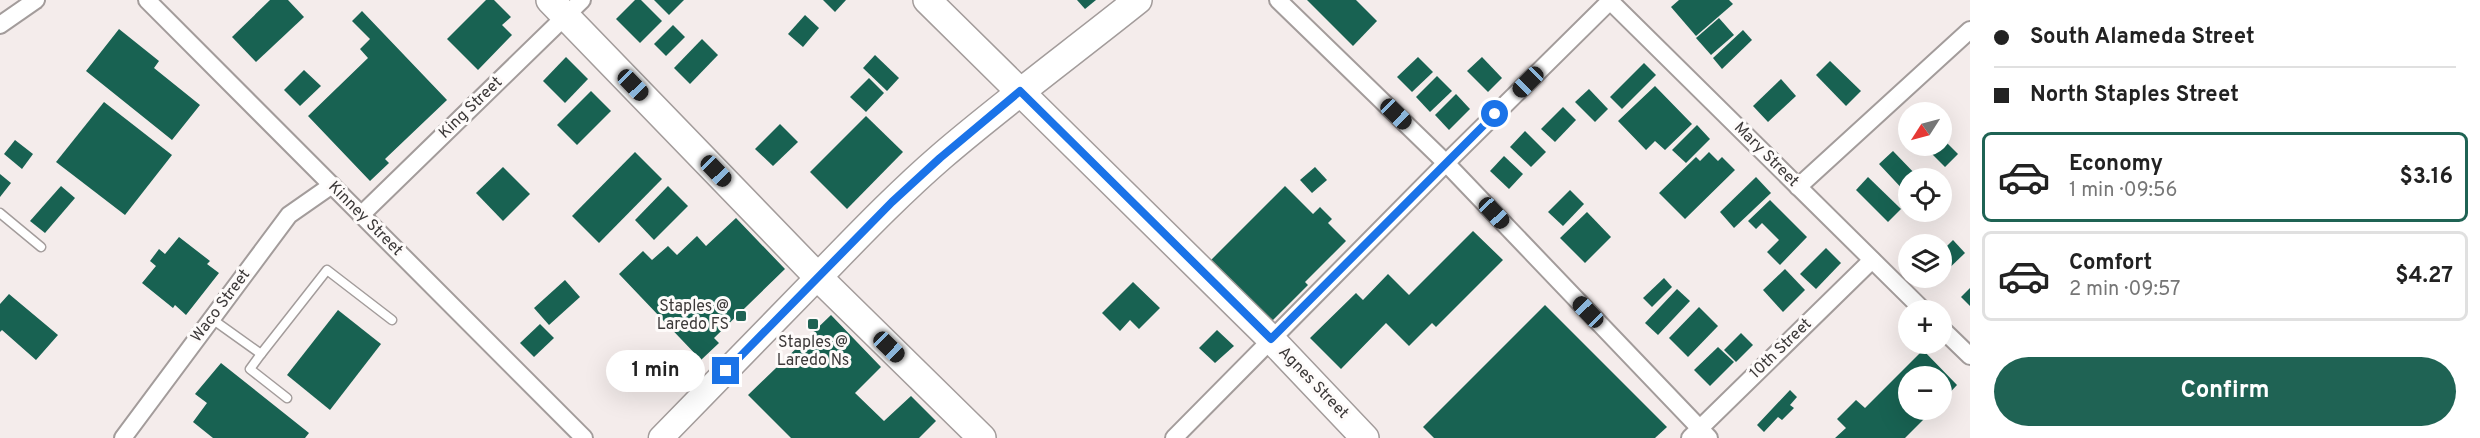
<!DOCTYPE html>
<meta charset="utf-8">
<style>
:root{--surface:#fff;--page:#f6f6f6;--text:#222;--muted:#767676;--line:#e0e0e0;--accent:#1f6354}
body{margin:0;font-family:Overpass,sans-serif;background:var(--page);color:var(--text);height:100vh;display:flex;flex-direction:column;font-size:22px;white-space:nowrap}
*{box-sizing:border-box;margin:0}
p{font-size:20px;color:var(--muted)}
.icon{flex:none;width:33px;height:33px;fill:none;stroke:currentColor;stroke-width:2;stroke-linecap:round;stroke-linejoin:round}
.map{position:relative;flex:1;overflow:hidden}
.panel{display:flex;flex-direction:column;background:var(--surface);width:510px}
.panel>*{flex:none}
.top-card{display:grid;align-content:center;height:132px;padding:0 24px;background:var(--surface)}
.needle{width:39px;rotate:234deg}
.fabs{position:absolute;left:1898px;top:102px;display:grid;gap:12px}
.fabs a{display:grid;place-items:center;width:54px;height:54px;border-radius:50%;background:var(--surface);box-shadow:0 6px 24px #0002;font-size:30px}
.end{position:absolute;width:27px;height:27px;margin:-14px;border:8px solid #1a73e8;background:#fff;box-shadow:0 0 0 3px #fff}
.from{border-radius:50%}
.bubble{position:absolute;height:42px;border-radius:21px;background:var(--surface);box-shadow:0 6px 24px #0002;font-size:20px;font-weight:700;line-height:42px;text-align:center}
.car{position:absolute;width:18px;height:36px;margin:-18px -9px;border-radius:8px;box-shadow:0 0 4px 2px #0007;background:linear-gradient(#222 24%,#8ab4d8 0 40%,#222 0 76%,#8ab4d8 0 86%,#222 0)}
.top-card b{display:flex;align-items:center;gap:21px;height:57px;font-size:22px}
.top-card b+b{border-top:2px solid var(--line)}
.top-card i{width:15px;height:15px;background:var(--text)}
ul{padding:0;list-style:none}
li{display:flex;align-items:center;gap:18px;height:90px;margin:0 12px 9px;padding:0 12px;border:3px solid var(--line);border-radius:9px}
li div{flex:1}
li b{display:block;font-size:22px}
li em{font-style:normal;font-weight:700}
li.active{border-color:var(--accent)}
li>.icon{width:54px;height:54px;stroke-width:1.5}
.button{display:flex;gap:12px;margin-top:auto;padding:12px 24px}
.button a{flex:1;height:69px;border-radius:36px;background:var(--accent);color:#fff;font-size:24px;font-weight:700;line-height:69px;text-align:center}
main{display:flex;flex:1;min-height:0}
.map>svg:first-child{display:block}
.building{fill:#186252}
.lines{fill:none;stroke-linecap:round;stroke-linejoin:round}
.service-casing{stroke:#a39c9b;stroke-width:11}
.minor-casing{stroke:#a39c9b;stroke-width:20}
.secondary-casing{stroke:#a39c9b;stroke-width:27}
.primary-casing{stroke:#a39c9b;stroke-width:30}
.service{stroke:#fff;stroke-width:8}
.minor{stroke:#fff;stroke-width:16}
.secondary{stroke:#fff;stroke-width:24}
.primary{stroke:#fff;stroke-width:27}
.route{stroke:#1a73e8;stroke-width:8}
.poi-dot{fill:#1f6354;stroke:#fefbfa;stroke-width:2}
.labels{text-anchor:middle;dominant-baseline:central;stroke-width:6;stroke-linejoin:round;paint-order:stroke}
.street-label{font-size:16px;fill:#3c3939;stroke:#fefbfa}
.poi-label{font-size:16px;fill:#3c3939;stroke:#fefbfa;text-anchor:end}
</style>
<main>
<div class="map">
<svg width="1970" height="438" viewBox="0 0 1970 438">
<rect width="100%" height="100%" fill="#f4eceb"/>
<g class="building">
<path d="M270 0H288L304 17 256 62 232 37Z"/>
<path d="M486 0H494L511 17 502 25 512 35 478 70 447 39Z"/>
<path d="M635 0H641L662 21 640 43 616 19Z"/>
<path d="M654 0H684L669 15Z"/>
<path d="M823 0H846L835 12Z"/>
<path d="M1077 0H1096L1085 9Z"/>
<path d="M1307 0H1356L1377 21 1353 46Z"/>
<path d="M1679 0H1729L1733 4 1696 36 1671 7Z"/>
<path d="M362 11 447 100 385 159 389 163 370 181 308 116 368 58 360 49 370 39 352 21Z"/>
<path d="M805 15 819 28 803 47 788 34Z"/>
<path d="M1719 18 1734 35 1711 55 1696 38Z"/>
<path d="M673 25 685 37 666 56 654 44Z"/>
<path d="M119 29 159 61 154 68 200 105 172 140 86 71Z"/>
<path d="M1743 30 1752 40 1722 69 1713 58Z"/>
<path d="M702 39 718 55 690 84 674 68Z"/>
<path d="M875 55 899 78 887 91 863 68Z"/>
<path d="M566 57 588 79 565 103 543 81Z"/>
<path d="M1418 57 1433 72 1412 92 1397 77Z"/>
<path d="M1482 57 1502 78 1488 92 1467 71Z"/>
<path d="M1830 61 1861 91 1846 106 1816 75Z"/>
<path d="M1644 63 1656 75 1622 109 1610 97Z"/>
<path d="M304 70 321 86 300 106 284 90Z"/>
<path d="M1437 76 1452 91 1430 112 1416 97Z"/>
<path d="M869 78 884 93 866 112 850 97Z"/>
<path d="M1781 79 1796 96 1768 122 1753 106Z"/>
<path d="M1655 86 1692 124 1665 150 1655 141 1646 150 1618 121Z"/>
<path d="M1589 89 1608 109 1595 122 1575 102Z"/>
<path d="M591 91 611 111 577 145 557 125Z"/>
<path d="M1456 94 1470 109 1449 130 1435 115Z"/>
<path d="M104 102 172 155 125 215 56 162Z"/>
<path d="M1563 107 1576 120 1555 142 1541 129Z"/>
<path d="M866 116 903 152 847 209 810 172Z"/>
<path d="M780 124 798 142 773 166 755 149Z"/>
<path d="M1697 125 1710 139 1686 163 1672 150Z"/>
<path d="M1525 131 1546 152 1531 167 1510 147Z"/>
<path d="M1941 137 1958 154 1945 167 1924 146H1941Z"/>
<path d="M15 140 33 154 22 169 4 154Z"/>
<path d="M1893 151 1919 178H1908V195L1879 164Z"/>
<path d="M635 152 662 179 599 243 572 216Z"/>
<path d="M1709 152 1718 161 1722 157 1735 170 1685 219 1659 193 1696 157 1700 161Z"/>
<path d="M1504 156 1523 174 1509 189 1490 171Z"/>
<path d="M503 167 530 194 503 221 476 193Z"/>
<path d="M1315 167 1327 180 1312 193 1300 180Z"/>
<path d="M0 174 11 183 0 197Z"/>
<path d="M1756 177 1771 193 1734 228 1720 212Z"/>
<path d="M1868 177 1901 209 1888 222 1856 190Z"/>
<path d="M61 186 75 198 45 233 30 221Z"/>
<path d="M668 186 688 206 654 240 635 220Z"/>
<path d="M1285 186 1313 214 1320 207 1332 219 1328 223 1346 241 1305 282 1308 285 1272 321 1211 260Z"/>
<path d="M1570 190 1584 204 1563 226 1548 212Z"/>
<path d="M1770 200 1807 237 1780 265 1767 252 1779 240 1762 223 1756 229 1748 221Z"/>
<path d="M1587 212 1611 237 1585 263 1560 238Z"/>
<path d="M736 218 785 269 714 338 719 343 701 360 619 274 643 251 652 260 668 246 677 255 697 236 706 246Z"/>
<path d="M1473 231 1503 260 1436 327 1432 323 1409 346 1386 323 1341 369 1310 338 1356 293 1363 300 1388 274 1409 295Z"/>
<path d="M179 237 210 261 207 264 219 273 186 315 175 305 173 308 142 283 156 266 150 261 159 249 165 254Z"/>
<path d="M1953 240 1965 253 1941 276V252Z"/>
<path d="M1826 248 1841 263 1816 289 1800 274Z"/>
<path d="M1785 269 1805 290 1783 312 1763 290Z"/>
<path d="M1664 278 1672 287 1652 307 1643 298Z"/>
<path d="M565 280 580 297 549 325 534 308Z"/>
<path d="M1133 282 1160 308 1139 329 1130 320 1120 331 1102 313Z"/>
<path d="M1970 288V306L1961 297Z"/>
<path d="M1677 289 1690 301 1658 335 1645 323Z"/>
<path d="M9 294 58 335 36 360 2 330 0 332V304Z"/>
<path d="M1545 305 1667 427 1655 438H1434L1423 427Z"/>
<path d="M1699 307 1718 326 1688 357 1669 338Z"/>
<path d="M338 310 381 344 330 410 287 375Z"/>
<path d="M831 315 881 367 855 393 884 421 911 396 936 421 919 438H791L748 395Z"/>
<path d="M540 324 554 338 534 357 520 343Z"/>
<path d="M1217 330 1234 346 1215 363 1199 348Z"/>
<path d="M1741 333 1753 345 1736 362 1724 350Z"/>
<path d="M1718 347 1734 362 1710 386 1694 370Z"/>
<path d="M1923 350 1957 385 1941 402V376H1908V410H1933L1905 438H1835L1846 428 1837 419 1856 400 1865 408Z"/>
<path d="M221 363 309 433 305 438H213L193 422 207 403 195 394Z"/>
<path d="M1790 390 1797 397 1790 405 1794 408 1782 420 1778 417 1764 432 1757 425Z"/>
</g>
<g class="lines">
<g class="service-casing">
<g id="service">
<path d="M0 213 41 247"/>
<path d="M212 319 261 354 327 270 392 320"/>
<path d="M261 354 250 369 287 398"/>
</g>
</g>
<g class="minor-casing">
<g id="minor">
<path d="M147 0 584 438"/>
<path d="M1278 0 1446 163 1709 438"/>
<path d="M1609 0 1923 310"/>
<path d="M0 25 36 0"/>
<path d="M1798 187 1970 30"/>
<path d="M361 215 582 0"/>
<path d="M1941 328 1970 356"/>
<path d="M123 438 289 215 332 185"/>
<path d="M1174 438 1446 163 1611 0"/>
<path d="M1690 438 1872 260"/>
</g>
</g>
<g class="secondary-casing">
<path id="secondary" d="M661 438 818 277"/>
</g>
<g class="primary-casing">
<g id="primary">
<path d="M550 0 818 277 982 438"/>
<path d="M927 0 1271 339 1365 438"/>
<path d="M818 277C858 236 898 194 942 156 1005 102 1073 52 1138 0"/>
</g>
</g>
<use href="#service" class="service"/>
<use href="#minor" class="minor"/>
<use href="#secondary" class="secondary"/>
<use href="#primary" class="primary"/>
</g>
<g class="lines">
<path class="route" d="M726 371 892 202 940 158 1020 91 1271 339 1495 114"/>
</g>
<g class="poi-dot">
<rect x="735" y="310" width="12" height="12" rx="3"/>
<rect x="807" y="318" width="12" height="12" rx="3"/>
</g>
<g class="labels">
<g class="street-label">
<text transform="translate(471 108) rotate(-44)">King Street</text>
<text transform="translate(1766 155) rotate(45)">Mary Street</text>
<text transform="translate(365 219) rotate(45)">Kinney Street</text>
<text transform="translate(221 306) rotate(-53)">Waco Street</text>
<text transform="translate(1781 349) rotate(-44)">10th Street</text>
<text transform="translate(1313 383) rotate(46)">Agnes Street</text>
</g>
<g class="poi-label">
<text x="729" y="307">Staples @<tspan x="729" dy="18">Laredo FS</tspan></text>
<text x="813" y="343" text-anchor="middle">Staples @<tspan x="813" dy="18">Laredo Ns</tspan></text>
</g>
</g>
</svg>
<div class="fabs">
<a><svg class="needle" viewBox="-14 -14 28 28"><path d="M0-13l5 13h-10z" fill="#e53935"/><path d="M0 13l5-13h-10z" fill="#767676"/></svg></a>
<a><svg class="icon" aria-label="locate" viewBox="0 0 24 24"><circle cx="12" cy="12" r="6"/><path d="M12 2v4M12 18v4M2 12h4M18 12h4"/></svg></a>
<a><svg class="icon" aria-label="layers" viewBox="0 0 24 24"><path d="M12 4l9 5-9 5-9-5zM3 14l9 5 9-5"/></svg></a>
<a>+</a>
<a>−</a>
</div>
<i class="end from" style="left:1495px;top:114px"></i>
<i class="end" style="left:726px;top:371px"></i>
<div class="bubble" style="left:606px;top:350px;width:99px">1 min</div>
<i class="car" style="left:1528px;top:82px;rotate:225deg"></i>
<i class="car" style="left:633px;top:85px;rotate:136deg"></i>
<i class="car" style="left:1396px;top:114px;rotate:134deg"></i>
<i class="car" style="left:716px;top:171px;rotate:136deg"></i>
<i class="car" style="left:1494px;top:213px;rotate:137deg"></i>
<i class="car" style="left:1588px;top:312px;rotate:316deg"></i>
<i class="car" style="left:889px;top:347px;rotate:134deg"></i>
</div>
<section class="panel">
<div class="top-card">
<b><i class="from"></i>South Alameda Street</b>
<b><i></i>North Staples Street</b>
</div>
<ul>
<li class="active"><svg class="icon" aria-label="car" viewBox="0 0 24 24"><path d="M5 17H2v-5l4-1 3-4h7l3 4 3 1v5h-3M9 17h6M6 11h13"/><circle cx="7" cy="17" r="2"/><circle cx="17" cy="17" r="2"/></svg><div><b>Economy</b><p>1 min · 09:56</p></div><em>$3.16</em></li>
<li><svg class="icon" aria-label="car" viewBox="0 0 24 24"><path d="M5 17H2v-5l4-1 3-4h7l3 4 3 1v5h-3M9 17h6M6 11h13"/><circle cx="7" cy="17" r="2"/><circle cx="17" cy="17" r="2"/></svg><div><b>Comfort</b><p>2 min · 09:57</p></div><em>$4.27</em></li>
</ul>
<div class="button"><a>Confirm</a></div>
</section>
</main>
